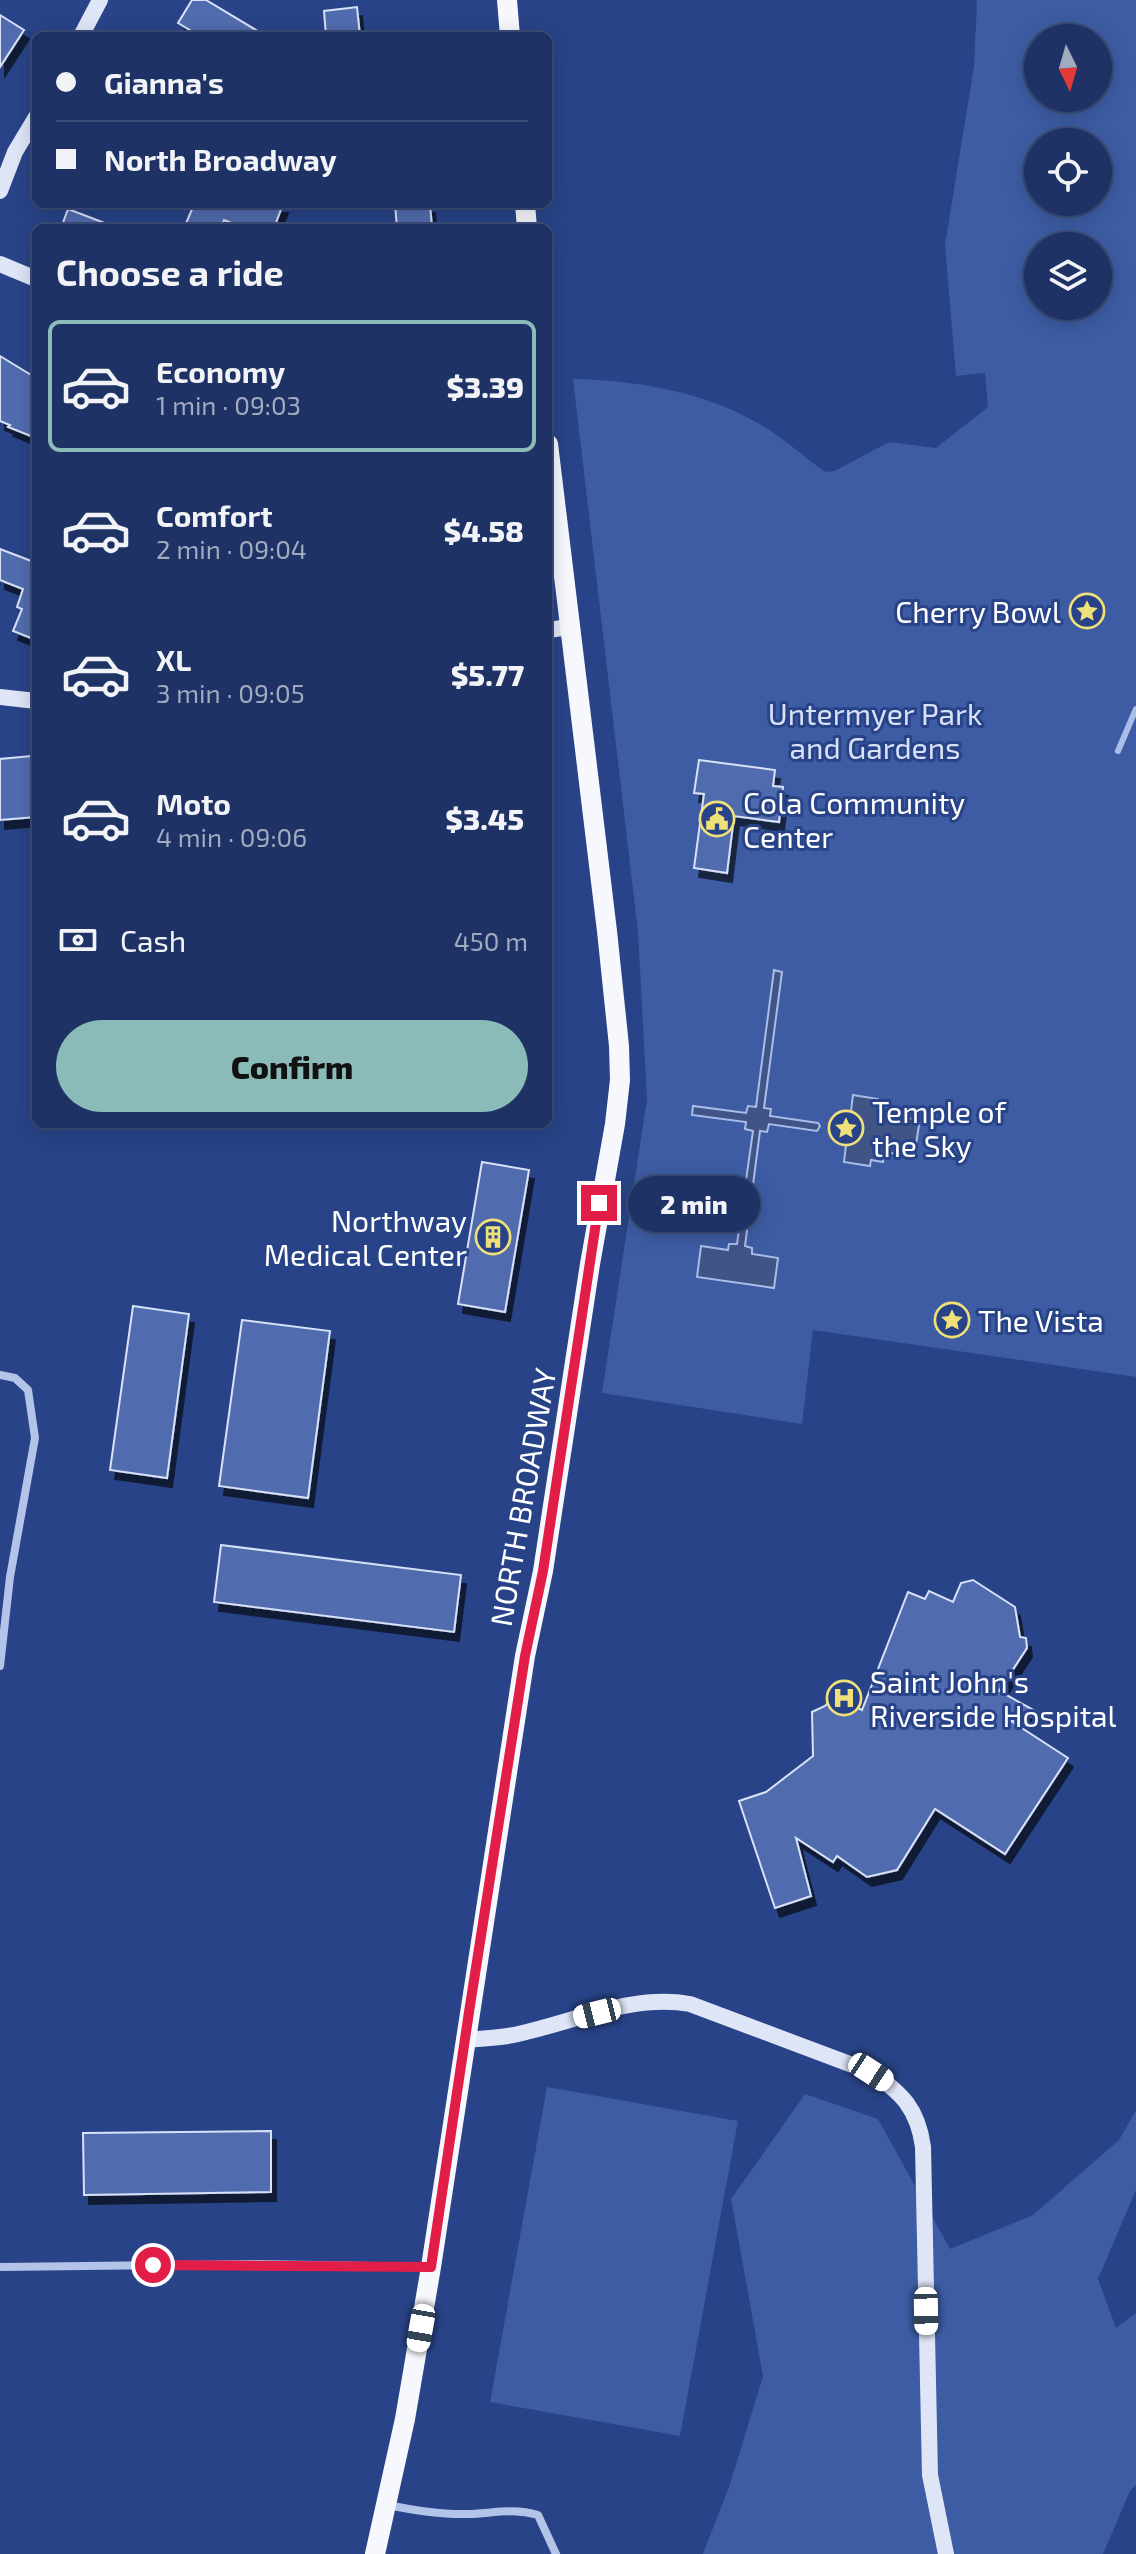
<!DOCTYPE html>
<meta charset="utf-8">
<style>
:root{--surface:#1e3265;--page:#263a6b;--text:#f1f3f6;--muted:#a1aabf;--line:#3c4d79;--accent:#8bbbb9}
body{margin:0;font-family:"Exo 2",sans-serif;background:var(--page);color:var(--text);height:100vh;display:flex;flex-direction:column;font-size:30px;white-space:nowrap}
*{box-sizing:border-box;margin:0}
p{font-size:26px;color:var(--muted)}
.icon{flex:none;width:44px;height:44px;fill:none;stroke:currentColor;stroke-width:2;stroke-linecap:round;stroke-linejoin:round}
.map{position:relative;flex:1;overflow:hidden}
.sheet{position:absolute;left:32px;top:224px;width:520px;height:904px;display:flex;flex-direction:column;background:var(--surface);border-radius:12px;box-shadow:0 4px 20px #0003,0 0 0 2px var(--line)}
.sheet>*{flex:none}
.guide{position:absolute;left:32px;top:32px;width:520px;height:176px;border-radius:12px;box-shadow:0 4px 20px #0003,0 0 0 2px var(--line);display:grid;align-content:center;height:176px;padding:0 24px;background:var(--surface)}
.needle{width:52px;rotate:175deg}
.buttons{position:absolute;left:1024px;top:24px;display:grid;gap:16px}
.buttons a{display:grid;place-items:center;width:88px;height:88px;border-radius:50%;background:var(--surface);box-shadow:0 4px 20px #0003,0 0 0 2px var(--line);font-size:40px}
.end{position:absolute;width:36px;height:36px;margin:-18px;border:10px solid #e11d48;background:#fff;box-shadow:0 0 0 4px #fff}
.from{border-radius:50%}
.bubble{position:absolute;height:56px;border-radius:28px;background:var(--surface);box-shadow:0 4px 20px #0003,0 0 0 2px var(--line);font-size:26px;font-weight:800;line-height:56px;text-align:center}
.car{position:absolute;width:24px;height:48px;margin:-24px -12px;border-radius:10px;box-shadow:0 0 6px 2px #0007;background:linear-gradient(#fff 24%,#345 0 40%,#fff 0 76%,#345 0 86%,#fff 0)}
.guide b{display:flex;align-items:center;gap:28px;height:76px;font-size:30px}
.guide b+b{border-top:2px solid var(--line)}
.guide i{width:20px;height:20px;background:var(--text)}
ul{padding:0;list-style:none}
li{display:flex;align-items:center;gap:24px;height:132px;margin:0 16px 12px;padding:0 8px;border:4px solid transparent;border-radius:12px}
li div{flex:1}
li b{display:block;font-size:30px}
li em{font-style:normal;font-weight:800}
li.selected{border-color:var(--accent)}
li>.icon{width:72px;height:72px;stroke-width:1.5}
h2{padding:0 24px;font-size:36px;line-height:96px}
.pay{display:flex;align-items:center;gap:20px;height:88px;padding:0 24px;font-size:30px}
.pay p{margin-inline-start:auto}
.button{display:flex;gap:16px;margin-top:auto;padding:16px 24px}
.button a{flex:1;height:92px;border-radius:48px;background:var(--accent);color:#111;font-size:32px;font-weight:800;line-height:92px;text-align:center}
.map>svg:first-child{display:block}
.green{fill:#3d5ca3;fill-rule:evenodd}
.water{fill:#405486;stroke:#a9bde8;stroke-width:2}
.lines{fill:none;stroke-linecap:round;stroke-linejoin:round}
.stream{stroke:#a9bde8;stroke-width:6}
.building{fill:#516cae;stroke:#d8e1f7;stroke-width:2;filter:url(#shadow)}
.street{stroke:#b4c4e8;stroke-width:8}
.secondary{stroke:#dee5f7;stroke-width:16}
.primary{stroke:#f6f8fe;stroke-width:20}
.route{stroke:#e11d48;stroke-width:10}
.labels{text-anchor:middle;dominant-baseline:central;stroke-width:6;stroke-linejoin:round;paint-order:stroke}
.poi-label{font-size:30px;fill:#fff;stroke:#284387;text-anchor:start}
.park-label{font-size:30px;fill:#d8e1f7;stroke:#284387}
.street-label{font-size:30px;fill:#fff;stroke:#284387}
</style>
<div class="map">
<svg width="1136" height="2554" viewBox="0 0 1136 2554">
<defs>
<filter id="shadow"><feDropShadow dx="5" dy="9" stdDeviation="0" flood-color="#0009"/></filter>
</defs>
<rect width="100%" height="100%" fill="#284387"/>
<g class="green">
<path d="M975 0H1136V1377L813 1330 802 1424 602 1393 647 1099 638 932 573 379C633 380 701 391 754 421 779 434 802 455 825 472L835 471 889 442 936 448 988 407 985 373 956 376 945 245 974 66 977 2ZM1038 38H1098V98H1038ZM1038 142H1098V202H1038ZM1038 246H1098V306H1038Z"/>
<path d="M547 2087 738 2121 680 2436 490 2402Z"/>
<path d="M805 2094 878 2119 950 2249 1033 2215 1119 2140 1136 2110V2190L1098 2279 1116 2328 1136 2313V2485L1130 2491 1103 2554H703L730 2484 763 2376 731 2199Z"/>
</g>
<g class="water">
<path d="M774 970 782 972 764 1108 771 1109 770 1116 818 1123 820 1126 817 1131 769 1124 767 1132 760 1131 745 1246 752 1248V1254L778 1258 774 1288 697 1277 701 1246 728 1250 729 1244H737L753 1131 745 1129 746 1122 692 1115 693 1106 746 1113 748 1106 756 1107Z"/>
<path d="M853 1095 878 1099 877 1105 890 1107 889 1116 914 1119V1125H919L915 1151 910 1150 909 1156 885 1152 883 1162 871 1160 870 1166 844 1162 846 1145 856 1142 863 1132 861 1119 851 1111Z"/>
</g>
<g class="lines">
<path class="stream" d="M1118 751 1136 709"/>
</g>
<g class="building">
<path d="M192 0H206L266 36H200L178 23Z"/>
<path d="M357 7 360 36H326L324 11Z"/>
<path d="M0 15 24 30 0 67Z"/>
<path d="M187 204H283L274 228H245L224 220 221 228H184L193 207Z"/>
<path d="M395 204H430L432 228H397Z"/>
<path d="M68 209 115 227V228H61Z"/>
<path d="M0 356 36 378V438L8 427 10 425 0 421Z"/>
<path d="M0 549 34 562 36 560V640L13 631 22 609 17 607 23 589 0 580Z"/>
<path d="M31 756 32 768 36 767V817L0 820V759Z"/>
<path d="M699 760 775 770 773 786 783 787 779 822 734 816 727 873 694 868 704 794 694 793Z"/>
<path d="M482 1162 529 1170 505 1312 458 1304Z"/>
<path d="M133 1306 189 1314 167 1478 110 1470Z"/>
<path d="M242 1320 330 1331 308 1498 219 1486Z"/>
<path d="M221 1545 461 1575 454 1632 214 1602Z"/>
<path d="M973 1580 1015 1607 1020 1637 1026 1638 1027 1648 999 1691 1041 1714 1011 1721 1068 1758 1005 1854 935 1809 897 1870 867 1877 837 1856 833 1862 796 1838 811 1896 775 1908 739 1801 766 1792 813 1756 812 1712 825 1706 834 1696 862 1710 908 1592 925 1599 929 1591 953 1602 961 1583Z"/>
<path d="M271 2131V2192L84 2195 83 2133Z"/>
</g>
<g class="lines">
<g class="street">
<path d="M0 1375 15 1378 28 1390 35 1438 10 1577 0 1666"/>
<path d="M0 2267 257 2264 431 2267"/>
<path d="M387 2505C414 2510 441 2515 469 2514 494 2513 513 2508 538 2515L556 2554"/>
</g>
<g class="secondary">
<path d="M81 36 100 0"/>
<path d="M0 191 15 152 36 117"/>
<path d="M0 264 36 279"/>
<path d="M548 630 569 627"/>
<path d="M0 697 36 701"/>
<path d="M464 2040C479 2039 494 2038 508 2036 568 2025 629 1993 690 2004L871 2072C902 2093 918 2109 923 2147L930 2475 946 2554"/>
</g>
<g class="primary">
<path d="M507 0 510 36"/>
<path d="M525 204 527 228"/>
<path d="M375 2554 405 2419 431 2267 525 1656 543 1571 590 1264 615 1124 620 1080 619 1046 607 931 548 444"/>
</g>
</g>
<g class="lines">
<path class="route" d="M153 2265 431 2267 469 2012 525 1656 543 1571 599 1203"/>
</g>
<defs>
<g id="sight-ring" transform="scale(1.8)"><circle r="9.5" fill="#284387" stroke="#f0e07a" stroke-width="1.5"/><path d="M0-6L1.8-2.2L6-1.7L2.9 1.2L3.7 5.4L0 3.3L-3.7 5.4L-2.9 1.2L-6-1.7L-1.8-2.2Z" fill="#f0e07a"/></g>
<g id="civic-ring" transform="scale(1.8)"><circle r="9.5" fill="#284387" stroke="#f0e07a" stroke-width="1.5"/><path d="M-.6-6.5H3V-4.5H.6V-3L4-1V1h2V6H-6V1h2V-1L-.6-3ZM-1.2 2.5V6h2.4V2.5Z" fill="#f0e07a"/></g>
<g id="building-ring" transform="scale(1.8)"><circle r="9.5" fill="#284387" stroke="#f0e07a" stroke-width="1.5"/><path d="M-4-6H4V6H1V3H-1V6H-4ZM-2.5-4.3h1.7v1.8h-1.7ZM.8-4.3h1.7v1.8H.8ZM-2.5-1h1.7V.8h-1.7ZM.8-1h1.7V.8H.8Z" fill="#f0e07a"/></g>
<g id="hospital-ring" transform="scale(1.8)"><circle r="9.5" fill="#284387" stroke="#f0e07a" stroke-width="1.5"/><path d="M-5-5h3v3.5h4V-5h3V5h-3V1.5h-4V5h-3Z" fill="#f0e07a"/></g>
</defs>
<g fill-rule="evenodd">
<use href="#sight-ring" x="1087" y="611"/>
<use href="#civic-ring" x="717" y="819"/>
<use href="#sight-ring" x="846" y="1128"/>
<use href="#building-ring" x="493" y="1237"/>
<use href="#sight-ring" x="952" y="1320"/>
<use href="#hospital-ring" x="844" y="1698"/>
</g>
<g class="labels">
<g class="poi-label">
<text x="1061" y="611" text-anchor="end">Cherry Bowl</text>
<text x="743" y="802">Cola Community<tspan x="743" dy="34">Center</tspan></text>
<text x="872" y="1111">Temple of<tspan x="872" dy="34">the Sky</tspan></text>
<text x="467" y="1220" text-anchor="end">Northway<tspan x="467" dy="34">Medical Center</tspan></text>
<text x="978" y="1320">The Vista</text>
<text x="870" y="1681">Saint John's<tspan x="870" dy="34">Riverside Hospital</tspan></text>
</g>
<g class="park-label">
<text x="875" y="713">Untermyer Park<tspan x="875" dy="34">and Gardens</tspan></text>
</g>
<g class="street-label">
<text transform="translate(522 1497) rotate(-80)">NORTH BROADWAY</text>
</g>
</g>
</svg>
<div class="buttons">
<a><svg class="needle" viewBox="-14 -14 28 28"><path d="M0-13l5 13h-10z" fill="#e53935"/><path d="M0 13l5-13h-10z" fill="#a1aabf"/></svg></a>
<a><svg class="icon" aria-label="locate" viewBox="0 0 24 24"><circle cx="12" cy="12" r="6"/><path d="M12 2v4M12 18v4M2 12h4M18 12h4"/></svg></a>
<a><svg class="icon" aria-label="layers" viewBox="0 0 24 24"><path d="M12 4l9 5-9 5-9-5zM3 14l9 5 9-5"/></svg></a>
</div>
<i class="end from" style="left:153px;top:2265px"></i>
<i class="end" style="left:599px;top:1203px"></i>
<div class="bubble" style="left:628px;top:1176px;width:132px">2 min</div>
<i class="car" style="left:597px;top:2013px;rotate:256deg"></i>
<i class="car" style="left:871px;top:2072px;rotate:123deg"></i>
<i class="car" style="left:926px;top:2311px;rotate:179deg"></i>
<i class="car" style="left:421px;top:2328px;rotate:190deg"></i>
<div class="guide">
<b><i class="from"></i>Gianna's</b>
<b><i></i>North Broadway</b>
</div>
<section class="sheet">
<h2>Choose a ride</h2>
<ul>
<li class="selected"><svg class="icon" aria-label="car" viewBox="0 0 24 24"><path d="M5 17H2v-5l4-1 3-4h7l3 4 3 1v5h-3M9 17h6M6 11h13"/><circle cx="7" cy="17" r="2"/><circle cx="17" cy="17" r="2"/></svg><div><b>Economy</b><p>1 min · 09:03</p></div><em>$3.39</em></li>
<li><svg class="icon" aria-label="car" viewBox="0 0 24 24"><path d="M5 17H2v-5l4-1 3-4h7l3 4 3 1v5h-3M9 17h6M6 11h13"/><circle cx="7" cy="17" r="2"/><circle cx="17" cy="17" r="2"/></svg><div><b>Comfort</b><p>2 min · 09:04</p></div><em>$4.58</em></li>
<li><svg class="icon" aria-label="car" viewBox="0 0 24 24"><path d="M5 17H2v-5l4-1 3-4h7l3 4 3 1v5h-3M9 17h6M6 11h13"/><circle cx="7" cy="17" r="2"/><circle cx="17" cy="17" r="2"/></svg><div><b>XL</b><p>3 min · 09:05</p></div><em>$5.77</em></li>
<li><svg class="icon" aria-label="car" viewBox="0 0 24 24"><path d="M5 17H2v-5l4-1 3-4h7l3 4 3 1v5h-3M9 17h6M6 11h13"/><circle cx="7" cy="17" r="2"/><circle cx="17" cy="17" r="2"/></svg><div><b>Moto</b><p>4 min · 09:06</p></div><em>$3.45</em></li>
</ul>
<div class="pay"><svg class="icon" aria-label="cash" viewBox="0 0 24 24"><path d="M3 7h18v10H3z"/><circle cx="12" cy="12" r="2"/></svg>Cash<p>450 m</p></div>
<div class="button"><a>Confirm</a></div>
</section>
</div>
